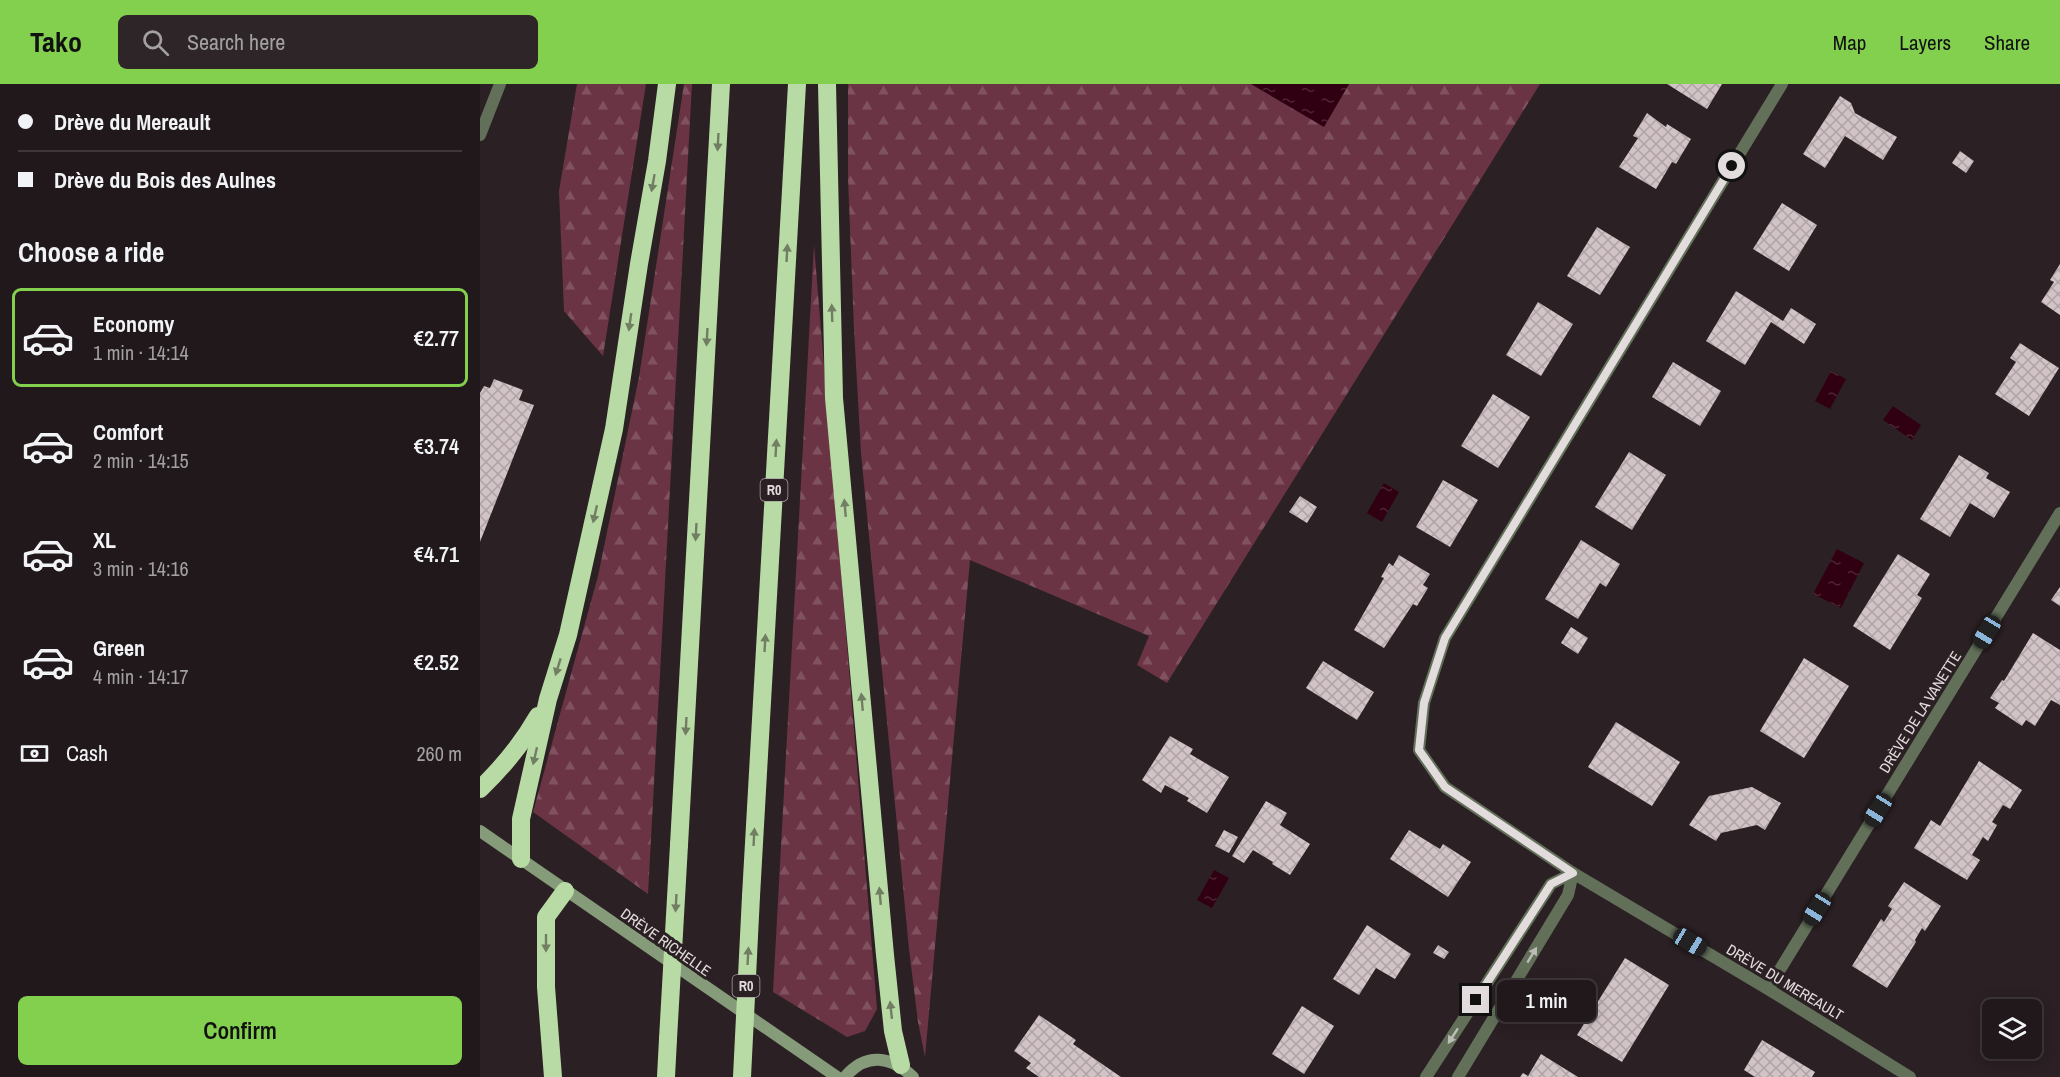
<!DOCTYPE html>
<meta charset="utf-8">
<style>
:root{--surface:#20181a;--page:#2d2527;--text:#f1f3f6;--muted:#a2a0a2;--line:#3d3739;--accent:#83d04e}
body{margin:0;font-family:"Archivo Narrow",sans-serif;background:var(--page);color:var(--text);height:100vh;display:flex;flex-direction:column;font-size:22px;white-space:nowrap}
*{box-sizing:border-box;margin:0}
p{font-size:20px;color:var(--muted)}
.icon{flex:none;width:33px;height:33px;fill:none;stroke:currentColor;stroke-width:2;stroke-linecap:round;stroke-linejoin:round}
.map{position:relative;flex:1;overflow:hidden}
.drawer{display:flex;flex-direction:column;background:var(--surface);width:480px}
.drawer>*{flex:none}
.hud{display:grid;align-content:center;height:132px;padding:0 18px;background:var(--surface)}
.tools{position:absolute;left:1502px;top:915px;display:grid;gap:12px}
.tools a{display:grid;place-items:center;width:60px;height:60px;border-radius:9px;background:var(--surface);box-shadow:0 3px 15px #0003,0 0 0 2px var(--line);font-size:30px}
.end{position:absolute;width:27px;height:27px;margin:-14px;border:8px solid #e3dcdd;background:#111;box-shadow:0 0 0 3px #111}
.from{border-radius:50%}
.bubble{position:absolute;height:42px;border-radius:9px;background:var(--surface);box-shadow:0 3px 15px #0003,0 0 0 2px var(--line);font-size:20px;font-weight:600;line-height:42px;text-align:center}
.car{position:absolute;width:18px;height:36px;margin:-18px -9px;border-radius:8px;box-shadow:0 0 4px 2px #0007;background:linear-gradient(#222 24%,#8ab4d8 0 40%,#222 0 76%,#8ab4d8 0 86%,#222 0)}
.hud b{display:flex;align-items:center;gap:21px;height:57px;font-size:22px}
.hud b+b{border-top:2px solid var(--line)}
.hud i{width:15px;height:15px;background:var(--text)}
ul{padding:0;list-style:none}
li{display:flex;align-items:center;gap:18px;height:99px;margin:0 12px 9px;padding:0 6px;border:3px solid transparent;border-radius:9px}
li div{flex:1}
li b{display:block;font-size:22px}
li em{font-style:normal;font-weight:600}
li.selected{border-color:var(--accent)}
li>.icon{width:54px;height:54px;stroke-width:1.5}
h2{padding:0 18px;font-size:27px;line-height:72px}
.pay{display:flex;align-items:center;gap:15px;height:66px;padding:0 18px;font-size:22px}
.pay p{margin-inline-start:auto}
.cta{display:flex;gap:12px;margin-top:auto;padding:12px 18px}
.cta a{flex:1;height:69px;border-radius:9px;background:var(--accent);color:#111;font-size:24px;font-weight:600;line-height:69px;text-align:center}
header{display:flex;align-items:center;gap:36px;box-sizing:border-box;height:84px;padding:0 30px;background:var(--accent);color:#111}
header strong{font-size:28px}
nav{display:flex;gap:33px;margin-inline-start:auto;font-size:21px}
.search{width:420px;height:54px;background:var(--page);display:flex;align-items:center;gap:15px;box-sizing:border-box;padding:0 21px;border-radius:9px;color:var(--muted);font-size:22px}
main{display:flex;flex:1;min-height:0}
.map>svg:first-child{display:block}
.forest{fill:url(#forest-firs)}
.water{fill:url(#water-ripples)}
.building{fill:url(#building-cross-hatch)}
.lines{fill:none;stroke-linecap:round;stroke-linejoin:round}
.service{stroke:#62705a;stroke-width:12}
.minor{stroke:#62705a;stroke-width:12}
.secondary{stroke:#859b79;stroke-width:12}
.motorway{stroke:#b8dba5;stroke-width:18}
.motorway-bridge{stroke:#b8dba5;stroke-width:18}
.oneway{fill:#727e64}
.oneway2{fill:#bcbcb6}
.route{stroke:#e3dcdd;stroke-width:8}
.labels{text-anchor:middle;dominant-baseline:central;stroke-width:6;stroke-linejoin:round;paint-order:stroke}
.shield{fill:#2b2023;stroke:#aca4a5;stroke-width:1.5}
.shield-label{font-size:14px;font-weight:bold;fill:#e3dcdd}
.street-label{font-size:15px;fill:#e3dcdd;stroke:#2b2023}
</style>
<header>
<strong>Tako</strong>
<div class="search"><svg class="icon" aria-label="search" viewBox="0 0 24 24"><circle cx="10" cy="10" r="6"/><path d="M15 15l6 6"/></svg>Search here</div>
<nav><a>Map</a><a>Layers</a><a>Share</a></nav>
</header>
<main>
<section class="drawer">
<div class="hud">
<b><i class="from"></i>Drève du Mereault</b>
<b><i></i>Drève du Bois des Aulnes</b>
</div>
<h2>Choose a ride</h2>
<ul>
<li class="selected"><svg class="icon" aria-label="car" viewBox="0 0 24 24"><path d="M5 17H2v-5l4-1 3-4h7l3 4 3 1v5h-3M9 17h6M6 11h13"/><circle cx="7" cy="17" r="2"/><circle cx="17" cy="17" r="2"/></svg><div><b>Economy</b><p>1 min · 14:14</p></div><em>€2.77</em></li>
<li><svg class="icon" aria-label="car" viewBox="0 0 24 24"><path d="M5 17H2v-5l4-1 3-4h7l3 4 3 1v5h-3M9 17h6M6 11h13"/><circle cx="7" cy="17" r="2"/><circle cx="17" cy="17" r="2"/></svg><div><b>Comfort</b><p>2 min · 14:15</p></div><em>€3.74</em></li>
<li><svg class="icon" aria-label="car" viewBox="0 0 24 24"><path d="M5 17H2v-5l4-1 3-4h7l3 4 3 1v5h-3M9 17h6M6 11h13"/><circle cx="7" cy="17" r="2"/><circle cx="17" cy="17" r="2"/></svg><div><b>XL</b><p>3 min · 14:16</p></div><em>€4.71</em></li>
<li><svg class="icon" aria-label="car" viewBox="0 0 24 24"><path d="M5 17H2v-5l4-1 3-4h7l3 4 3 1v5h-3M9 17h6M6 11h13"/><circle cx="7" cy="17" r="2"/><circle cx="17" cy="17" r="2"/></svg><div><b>Green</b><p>4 min · 14:17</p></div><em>€2.52</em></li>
</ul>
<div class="pay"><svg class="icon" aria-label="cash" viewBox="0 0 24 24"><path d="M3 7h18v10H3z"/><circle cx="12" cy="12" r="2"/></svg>Cash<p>260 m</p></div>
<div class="cta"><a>Confirm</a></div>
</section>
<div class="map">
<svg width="1580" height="993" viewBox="0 0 1580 993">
<defs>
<pattern id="forest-firs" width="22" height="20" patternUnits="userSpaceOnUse" patternTransform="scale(1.5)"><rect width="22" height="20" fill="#6b3444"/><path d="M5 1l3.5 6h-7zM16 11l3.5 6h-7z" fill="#80515f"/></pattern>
<pattern id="water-ripples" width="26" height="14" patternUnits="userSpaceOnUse" patternTransform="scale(1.5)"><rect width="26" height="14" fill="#300012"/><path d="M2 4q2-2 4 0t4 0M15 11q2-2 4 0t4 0" fill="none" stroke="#4e2534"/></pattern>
<pattern id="building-cross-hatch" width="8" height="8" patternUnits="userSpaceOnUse" patternTransform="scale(1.5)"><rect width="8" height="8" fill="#d2c3c6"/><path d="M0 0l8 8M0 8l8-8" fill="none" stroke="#aea3a5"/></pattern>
</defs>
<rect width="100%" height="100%" fill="#2b2023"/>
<g class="forest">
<path d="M97 0H166L123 272 84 227 79 107Z"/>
<path d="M204 0H212L168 810 53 728 118 492 159 293Z"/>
<path d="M368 0H771L844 42 869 0H1060L687 599 657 581 669 552 490 476 445 973 438 938 429 865 381 369 374 245 368 94Z"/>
<path d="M334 161 397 925 385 947 367 953 293 908Z"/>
</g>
<g class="water">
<path d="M771 0H869L844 43Z"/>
<path d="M1351 287 1366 295 1350 325 1335 317Z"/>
<path d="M1413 322 1441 341 1432 356 1403 336Z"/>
<path d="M904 399 919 408 902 438 887 429Z"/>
<path d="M1357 465 1384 479 1361 524 1333 510Z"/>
<path d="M734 786 749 794 732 824 717 816Z"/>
</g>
<g class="building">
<path d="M1187 0H1242L1227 25Z"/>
<path d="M1360 12 1371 19 1375 29 1417 53 1403 76 1365 52 1345 84 1323 70Z"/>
<path d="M1167 29 1186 43 1187 40 1211 55 1196 80 1192 78 1176 105 1139 83 1158 54 1153 52Z"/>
<path d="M1480 67 1494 77 1486 89 1472 79Z"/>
<path d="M1302 119 1337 141 1309 187 1273 165Z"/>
<path d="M1117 143 1150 163 1120 211 1087 192Z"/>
<path d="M1580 180V231L1561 218 1574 198 1570 196Z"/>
<path d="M1256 207 1303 237 1311 224 1336 240 1324 260 1291 238 1265 281 1226 257Z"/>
<path d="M1058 218 1093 240 1061 292 1026 271Z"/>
<path d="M1540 259 1579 284 1549 332 1515 310 1536 278 1530 274Z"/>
<path d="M1193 278 1241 307 1220 342 1172 313Z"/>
<path d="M14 295 43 306 39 316 54 321 0 458V309L4 302 10 304Z"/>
<path d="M1013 310 1050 333 1018 384 981 362Z"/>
<path d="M1149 368 1186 391 1152 446 1115 423Z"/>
<path d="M1479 371 1509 389 1506 394 1530 408 1514 434 1490 419 1470 453 1440 435Z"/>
<path d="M963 396 998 416 970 463 936 443Z"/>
<path d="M820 412 837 423 827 439 809 428Z"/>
<path d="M1101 456 1140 480 1126 503 1120 499 1098 535 1065 515Z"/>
<path d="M1418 470 1450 490 1437 511 1442 514 1410 566 1373 542Z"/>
<path d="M919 471 950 490 943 501 948 504 937 522 933 520 904 564 874 546 904 494 901 493 909 479 913 482Z"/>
<path d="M1580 503V522L1571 516Z"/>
<path d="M1091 543 1108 554 1098 570 1081 559Z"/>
<path d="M1553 549 1580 566V621L1571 616 1555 642 1546 636 1542 642 1515 624 1519 619 1510 614 1522 596 1524 597Z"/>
<path d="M1324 574 1369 602 1324 674 1280 647Z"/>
<path d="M843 577 894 608 877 636 826 604Z"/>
<path d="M1136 638 1200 678 1172 722 1108 683Z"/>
<path d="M690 652 713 665 710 670 749 693 727 729 707 717 709 714 685 701 681 709 662 696Z"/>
<path d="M1499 677 1542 706 1530 725 1523 721 1512 738 1517 741 1508 757 1503 753 1492 771 1500 776 1487 796 1434 764 1451 736 1460 742Z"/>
<path d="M1272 703 1301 719 1285 746 1277 741 1241 749 1236 757 1209 741 1229 712Z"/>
<path d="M786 717 807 729 800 741 830 760 810 791 792 780 793 778 773 766 764 779 752 772Z"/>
<path d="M744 746 758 753 749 769 735 762Z"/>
<path d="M929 746 960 765 963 760 991 778 968 813 910 775Z"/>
<path d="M1424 798 1461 822 1445 847 1442 844 1435 856 1436 858 1407 904 1372 882 1401 835 1404 838 1412 825 1408 822Z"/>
<path d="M887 841 931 870 915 895 896 884 879 911 853 895Z"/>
<path d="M958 861 969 868 964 875 953 869Z"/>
<path d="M1145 874 1189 901 1142 978 1097 951Z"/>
<path d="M822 922 854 942 824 990 792 970Z"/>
<path d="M559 931 596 956 593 960 641 993H559L546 984 551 979 534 967Z"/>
<path d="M1282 956 1335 988 1332 993H1275L1264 986Z"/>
<path d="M1061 970 1098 993H1040L1043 989 1048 992Z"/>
</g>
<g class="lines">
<path class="service" d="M0 51 20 0"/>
<g class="minor">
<path d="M1302 0 965 554 944 619 939 666 965 703 1093 789 1288 905 1430 993"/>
<path d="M1288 905 1580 429"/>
<path d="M946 993 1071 800 1093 789"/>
<path d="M978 993 1088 811 1093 789"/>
</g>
<g class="secondary">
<path d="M0 747 357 993"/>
<path d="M365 993C386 968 411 972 433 993"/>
</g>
<g class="motorway">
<path d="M347 0 354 314 405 871 413 947 421 981"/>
<path d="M0 705C23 683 42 660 58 632"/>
<path d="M199 761 241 0"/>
<path d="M41 775V735L68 615 88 551 134 345 159 180 177 77 187 0"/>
<path d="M271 812 317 0"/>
<path d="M73 993 66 903V833L85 807"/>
<path d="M186 993 188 955"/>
</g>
<g class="motorway-bridge">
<path d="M188 955 199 761"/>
<path d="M262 993 271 812"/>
</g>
</g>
<defs><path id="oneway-solid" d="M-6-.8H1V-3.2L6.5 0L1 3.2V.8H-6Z" transform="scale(1.5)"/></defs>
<g class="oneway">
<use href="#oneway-solid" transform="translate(238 58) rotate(93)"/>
<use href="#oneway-solid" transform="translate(173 99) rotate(100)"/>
<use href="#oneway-solid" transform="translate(307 169) rotate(-87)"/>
<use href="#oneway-solid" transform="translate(352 229) rotate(-92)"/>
<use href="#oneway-solid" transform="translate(150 238) rotate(98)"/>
<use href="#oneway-solid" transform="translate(227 253) rotate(93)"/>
<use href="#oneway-solid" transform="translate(296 364) rotate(-87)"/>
<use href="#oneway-solid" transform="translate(365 424) rotate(-95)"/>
<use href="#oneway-solid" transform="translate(115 430) rotate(103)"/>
<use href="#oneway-solid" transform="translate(216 448) rotate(93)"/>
<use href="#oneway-solid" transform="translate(285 559) rotate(-87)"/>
<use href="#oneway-solid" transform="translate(78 583) rotate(107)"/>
<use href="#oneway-solid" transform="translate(382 618) rotate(-95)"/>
<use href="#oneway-solid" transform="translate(206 642) rotate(93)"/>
<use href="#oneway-solid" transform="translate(55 672) rotate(103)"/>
<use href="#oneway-solid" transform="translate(274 753) rotate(-87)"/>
<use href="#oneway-solid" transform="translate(400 812) rotate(-95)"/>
<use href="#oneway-solid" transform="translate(196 819) rotate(93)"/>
<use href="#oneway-solid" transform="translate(66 859) rotate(90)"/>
<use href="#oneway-solid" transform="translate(268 872) rotate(-87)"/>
<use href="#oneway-solid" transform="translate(411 926) rotate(-96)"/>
</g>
<g class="oneway2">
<use href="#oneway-solid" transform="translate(1052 871) rotate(-59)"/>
<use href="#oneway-solid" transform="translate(973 952) rotate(123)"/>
</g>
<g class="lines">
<path class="route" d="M996 916 1071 800 1093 789 965 703 939 666 944 619 965 554 1252 82"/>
</g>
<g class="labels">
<g class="shield">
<rect x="280.5" y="395" width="27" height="22" rx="4.5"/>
<rect x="252.5" y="891" width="27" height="22" rx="4.5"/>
</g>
<g class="shield-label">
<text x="294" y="406">R0</text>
<text x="266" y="902">R0</text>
</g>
<g class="street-label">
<text transform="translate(1440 628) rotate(-58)">DRÈVE DE LA VANETTE</text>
<text transform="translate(186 858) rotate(35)">DRÈVE RICHELLE</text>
<text transform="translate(1305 898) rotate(31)">DRÈVE DU MEREAULT</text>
</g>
</g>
</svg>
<div class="tools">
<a><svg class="icon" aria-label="layers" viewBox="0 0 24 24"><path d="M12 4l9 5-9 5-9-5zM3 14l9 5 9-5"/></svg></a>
</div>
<i class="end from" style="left:1252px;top:82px"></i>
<i class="end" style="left:996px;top:916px"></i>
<div class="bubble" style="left:1017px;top:896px;width:99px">1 min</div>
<i class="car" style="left:1507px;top:548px;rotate:211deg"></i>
<i class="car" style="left:1398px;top:726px;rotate:212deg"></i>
<i class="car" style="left:1337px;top:825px;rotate:212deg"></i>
<i class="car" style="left:1210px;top:858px;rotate:121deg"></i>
</div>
</main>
